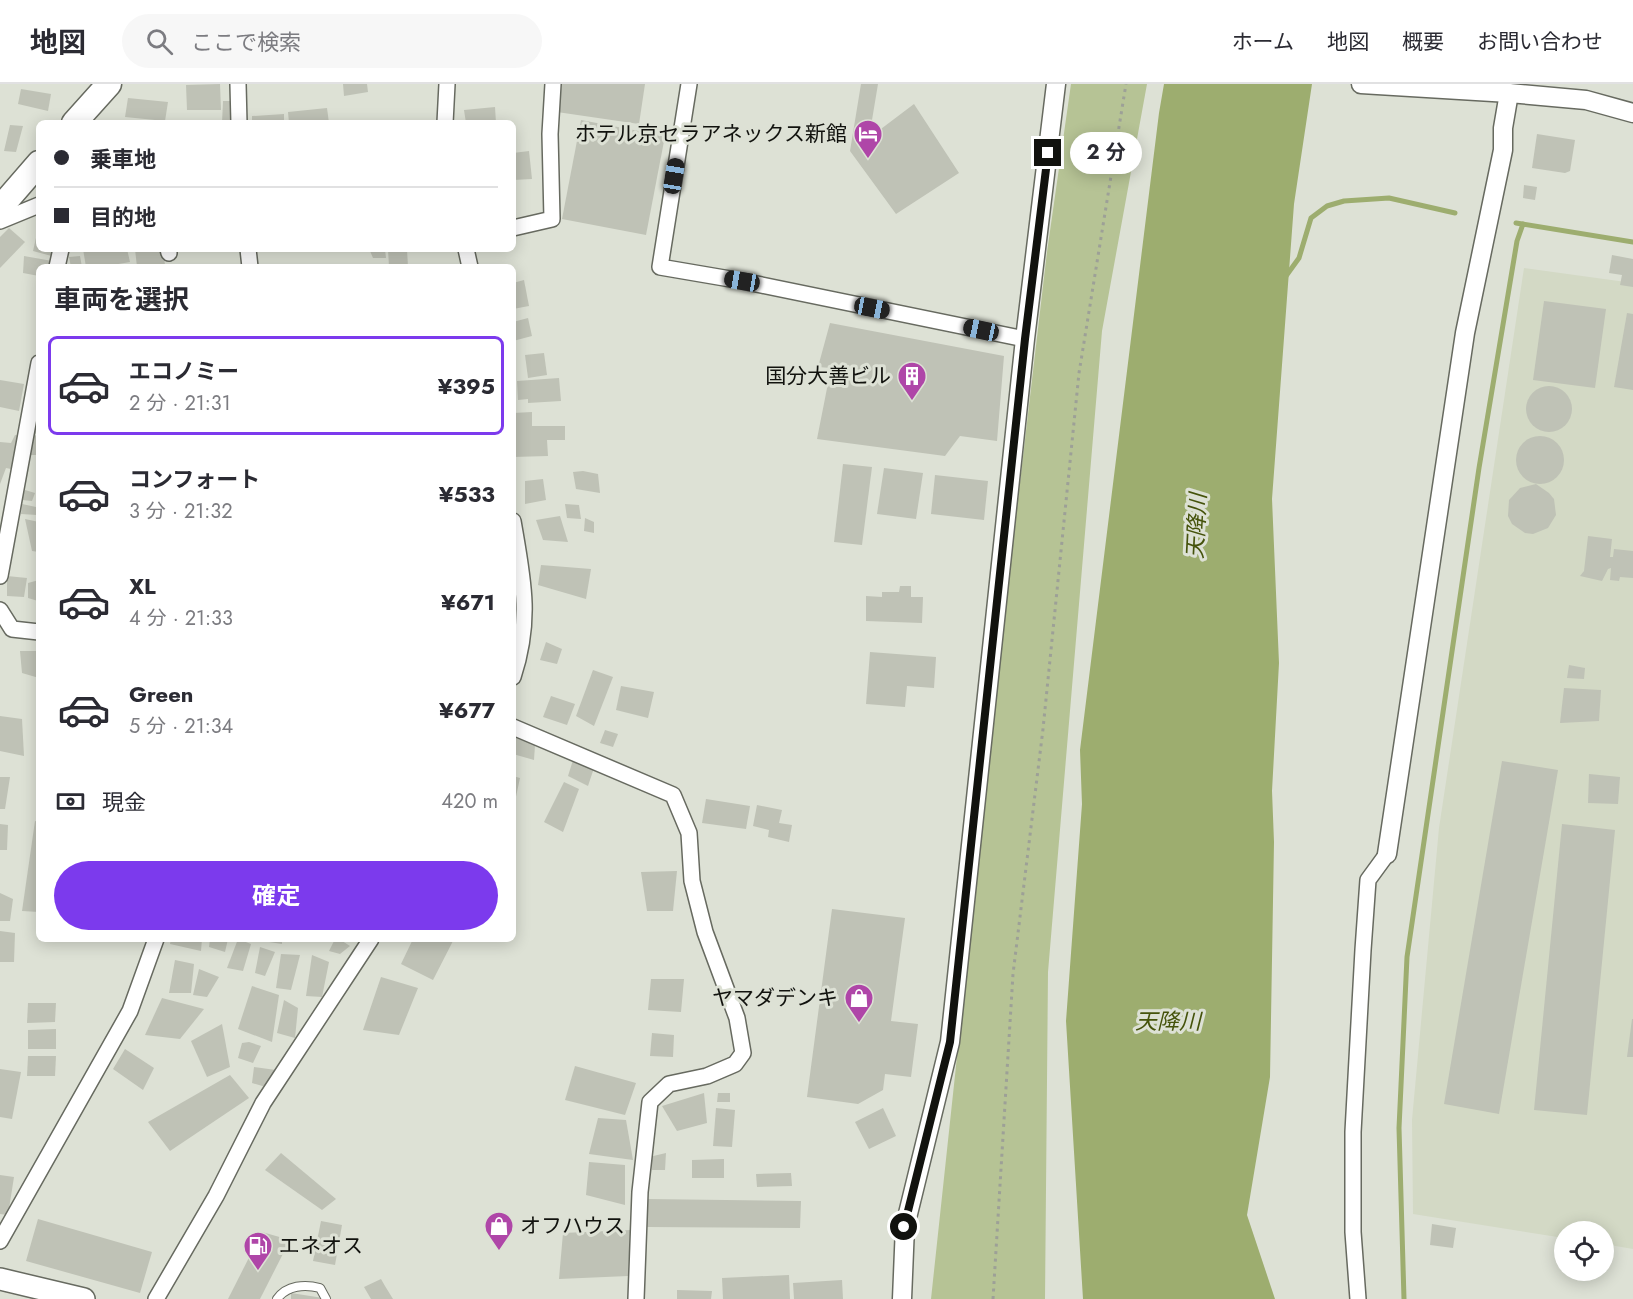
<!DOCTYPE html>
<html lang="ja">
<meta charset="utf-8">
<style>
:root{--surface:#fff;--page:#f7f7f7;--text:#2b2b33;--muted:#7c7c81;--line:#e1e1e2;--accent:#7c3aed}
body{margin:0;font-family:Jost,"Noto Sans JP",sans-serif;background:var(--page);color:var(--text);height:100vh;display:flex;flex-direction:column;font-size:22px;white-space:nowrap}
*{box-sizing:border-box;margin:0}
p{font-size:20px;color:var(--muted)}
.icon{flex:none;width:33px;height:33px;fill:none;stroke:currentColor;stroke-width:2;stroke-linecap:round;stroke-linejoin:round}
.map{position:relative;flex:1;overflow:hidden}
.panel{position:absolute;left:36px;top:180px;width:480px;height:678px;display:flex;flex-direction:column;background:var(--surface);border-radius:9px;box-shadow:0 3px 15px #0003}
.panel>*{flex:none}
.hud{position:absolute;left:36px;top:36px;width:480px;height:132px;border-radius:9px;box-shadow:0 3px 15px #0003;display:grid;align-content:center;height:132px;padding:0 18px;background:var(--surface)}
.buttons{position:absolute;left:1554px;top:1137px;display:grid;gap:12px}
.buttons a{display:grid;place-items:center;width:60px;height:60px;border-radius:50%;background:var(--surface);box-shadow:0 3px 15px #0003;font-size:30px}
.end{position:absolute;width:27px;height:27px;margin:-14px;border:8px solid #11120e;background:#fff;box-shadow:0 0 0 3px #fff}
.from{border-radius:50%}
.bubble{position:absolute;height:42px;border-radius:21px;background:var(--surface);box-shadow:0 3px 15px #0003;font-size:20px;font-weight:700;line-height:42px;text-align:center}
.car{position:absolute;width:18px;height:36px;margin:-18px -9px;border-radius:8px;box-shadow:0 0 4px 2px #0007;background:linear-gradient(#222 24%,#8ab4d8 0 40%,#222 0 76%,#8ab4d8 0 86%,#222 0)}
.hud b{display:flex;align-items:center;gap:21px;height:57px;font-size:22px}
.hud b+b{border-top:2px solid var(--line)}
.hud i{width:15px;height:15px;background:var(--text)}
ul{padding:0;list-style:none}
li{display:flex;align-items:center;gap:18px;height:99px;margin:0 12px 9px;padding:0 6px;border:3px solid transparent;border-radius:9px}
li div{flex:1}
li b{display:block;font-size:22px}
li em{font-style:normal;font-weight:700}
li.selected{border-color:var(--accent)}
li>.icon{width:54px;height:54px;stroke-width:1.5}
h2{padding:0 18px;font-size:27px;line-height:72px}
.pay{display:flex;align-items:center;gap:15px;height:66px;padding:0 18px;font-size:22px}
.pay p{margin-inline-start:auto}
.action{display:flex;gap:12px;margin-top:auto;padding:12px 18px}
.action a{flex:1;height:69px;border-radius:36px;background:var(--accent);color:#fff;font-size:24px;font-weight:700;line-height:69px;text-align:center}
header{display:flex;align-items:center;gap:36px;box-sizing:border-box;height:84px;padding:0 30px;background:var(--surface);border-bottom:2px solid var(--line)}
header strong{font-size:28px}
nav{display:flex;gap:33px;margin-inline-start:auto;font-size:21px}
.search{width:420px;height:54px;background:var(--page);display:flex;align-items:center;gap:15px;box-sizing:border-box;padding:0 21px;border-radius:33px;color:var(--muted);font-size:22px}
.map>svg:first-child{display:block}
.built{fill:#d3d9c5}
.green{fill:#b6c395}
.water{fill:#9dad6f}
.lines{fill:none;stroke-linecap:round;stroke-linejoin:round}
.stream{stroke:#9dad6f;stroke-width:5}
.building{fill:#bfc2b6}
.service-casing{stroke:#676a60;stroke-width:10}
.minor-casing{stroke:#676a60;stroke-width:18}
.tertiary-casing{stroke:#676a60;stroke-width:21}
.secondary-casing{stroke:#676a60;stroke-width:24}
.trunk-casing{stroke:#676a60;stroke-width:27}
.path{stroke:#9da097;stroke-width:3;stroke-dasharray:3 4.5;stroke-linecap:butt}
.service{stroke:#fff;stroke-width:8}
.minor{stroke:#fff;stroke-width:15}
.tertiary{stroke:#fff;stroke-width:18}
.secondary{stroke:#fff;stroke-width:21}
.trunk{stroke:#fff;stroke-width:24}
.route{stroke:#11120e;stroke-width:8}
.labels{text-anchor:middle;dominant-baseline:central;stroke-width:6;stroke-linejoin:round;paint-order:stroke}
.poi-label{font-size:21px;fill:#11120e;stroke:#dde1d5;text-anchor:end}
.water-label{font-size:22px;font-style:italic;fill:#45530b;stroke:#dde1d5}
</style>
<header>
<strong>地図</strong>
<div class="search"><svg class="icon" aria-label="search" viewBox="0 0 24 24"><circle cx="10" cy="10" r="6"/><path d="M15 15l6 6"/></svg>ここで検索</div>
<nav><a>ホーム</a><a>地図</a><a>概要</a><a>お問い合わせ</a></nav>
</header>
<div class="map">
<svg width="1633" height="1215" viewBox="0 0 1633 1215">
<rect width="100%" height="100%" fill="#dde1d5"/>
<path class="built" d="M1524 184 1633 199V1165L1604 1160V1148H1564V1154L1413 1130 1412 1036 1439 744Z"/>
<path class="green" d="M1071 0H1147L1102 247 1048 888 1045 1215H931L1004 535 1047 168Z"/>
<path class="water" d="M1164 0H1312L1294 120 1272 415 1279 579 1272 707 1274 758 1270 993 1247 1131 1275 1215H1083L1066 937 1082 720 1080 666 1159 29Z"/>
<g class="lines">
<g class="stream">
<path d="M1516 139 1633 158"/>
<path d="M1286 192 1299 174 1311 134 1327 122 1344 117 1389 114 1455 129"/>
<path d="M1404 1215 1399 1044 1407 873 1479 384 1517 157 1523 140"/>
</g>
</g>
<g class="building">
<path d="M220 0 221 26H187L186 1Z"/>
<path d="M343 0H367L368 8 344 12Z"/>
<path d="M562 0H645L639 40 557 28Z"/>
<path d="M861 0H878L869 54 914 20 959 89 896 130 850 67Z"/>
<path d="M21 5 51 10 48 27 18 20Z"/>
<path d="M128 14 168 18 165 37 125 33Z"/>
<path d="M223 17H236L237 39H222Z"/>
<path d="M495 23 496 39H466L464 26Z"/>
<path d="M327 24 329 39H289L288 28Z"/>
<path d="M284 30V39H252V32Z"/>
<path d="M581 36 665 52 646 151 562 135Z"/>
<path d="M10 41 23 42 16 68 4 67Z"/>
<path d="M1537 50 1575 56 1570 87 1565 89 1532 84Z"/>
<path d="M529 67 532 95 513 96V69Z"/>
<path d="M1524 101 1537 103 1535 116 1523 114Z"/>
<path d="M9 144 25 158 0 184V153Z"/>
<path d="M38 145 39 165H60L59 174 33 167Z"/>
<path d="M83 165H127L130 178 101 183H86Z"/>
<path d="M135 165H163L165 181 137 183Z"/>
<path d="M365 165H385L386 174H373L370 167H365Z"/>
<path d="M388 165H407L408 183H389Z"/>
<path d="M1612 171 1633 175V203L1620 201 1622 191 1609 189Z"/>
<path d="M24 172 58 178 57 183H39V192L23 189Z"/>
<path d="M80 172 82 183H71L69 173Z"/>
<path d="M524 196 529 222 513 225V199Z"/>
<path d="M1544 217 1606 225 1595 304 1533 296Z"/>
<path d="M1627 229 1633 230V306L1614 303Z"/>
<path d="M528 234 532 252 513 257V238Z"/>
<path d="M830 239 1004 272 997 357 960 352 945 372 817 355 831 284 818 283Z"/>
<path d="M544 269 547 291 528 294 525 271Z"/>
<path d="M559 294 561 317 528 319V315L518 316 517 297Z"/>
<path d="M0 296 24 300 19 327 0 323Z"/>
<circle cx="1549" cy="325" r="23"/>
<path d="M532 328V342H565V356H547L548 372 513 373V329Z"/>
<path d="M36 332H39V349L33 350Z"/>
<path d="M15 351 24 352 16 386 6 384 0 400V358L11 359Z"/>
<path d="M33 351 39 352V371H31Z"/>
<circle cx="1540" cy="376" r="24"/>
<path d="M843 380 872 383 862 461 834 458Z"/>
<path d="M884 384 923 389 916 435 877 430Z"/>
<path d="M583 387 598 390 600 409 576 405 573 388Z"/>
<path d="M935 391 988 397 984 436 931 430Z"/>
<path d="M543 395 546 416 525 420V397Z"/>
<path d="M1536 400 1549 409 1554 415 1556 431 1548 444 1533 450 1525 449 1512 440 1508 432 1509 416 1520 404Z"/>
<path d="M25 406 35 409 32 417 22 416Z"/>
<path d="M22 420 36 423 37 431 21 430Z"/>
<path d="M565 420 579 421 581 435 567 434Z"/>
<path d="M560 432 568 458 543 456 536 436Z"/>
<path d="M585 434 594 438V449L584 447Z"/>
<path d="M25 435 39 438V468L32 467Z"/>
<path d="M1588 452 1612 455 1610 473H1613L1614 465 1633 467V494L1620 493 1619 497 1610 496 1611 484 1608 485 1602 497 1580 492 1584 487Z"/>
<path d="M541 481 591 485 586 515 538 501Z"/>
<path d="M7 492 27 494 24 513 7 512Z"/>
<path d="M39 496 38 517 28 514V499Z"/>
<path d="M900 502H911V513H923L922 539 866 537V512L882 513V508H899Z"/>
<path d="M546 558 562 565 557 580 540 576Z"/>
<path d="M20 567H39V594L22 589Z"/>
<path d="M870 568 936 573 934 604 907 602 905 623 866 620Z"/>
<path d="M1569 581 1585 584 1584 595 1567 594Z"/>
<path d="M593 586 613 593 594 642 576 632Z"/>
<path d="M621 602 654 608 648 634 616 626Z"/>
<path d="M1564 604 1601 606 1599 637 1560 639Z"/>
<path d="M551 612 575 620 567 641 543 633Z"/>
<path d="M0 632 22 635 24 672 0 667Z"/>
<path d="M605 646 618 650 613 663 600 659Z"/>
<path d="M513 653 535 661 534 676 513 670Z"/>
<path d="M573 676 594 684 588 702 568 692Z"/>
<path d="M1502 677 1558 686 1499 1030 1444 1020Z"/>
<path d="M1589 690 1620 693 1618 720 1588 719Z"/>
<path d="M513 692 520 694 514 722H513Z"/>
<path d="M0 693H10L5 725H0Z"/>
<path d="M564 698 579 705 563 748 544 738Z"/>
<path d="M706 715 750 722 746 745 702 739Z"/>
<path d="M757 721 782 726 779 739 792 741 789 758 768 753 769 746 753 742Z"/>
<path d="M35 737 39 738V828L22 827Z"/>
<path d="M0 740 8 741 7 766H0Z"/>
<path d="M1562 740 1615 746 1587 1031 1534 1026Z"/>
<path d="M677 787 673 827H647L641 788Z"/>
<path d="M0 809 13 815 10 837H0Z"/>
<path d="M832 825 905 834 891 937 918 940 911 993 885 990 883 1006 858 1020 807 1013Z"/>
<path d="M0 847 15 849 14 878H0Z"/>
<path d="M171 855H202L201 867 170 860Z"/>
<path d="M210 855H228L225 868 209 863Z"/>
<path d="M238 855 251 860 243 887 227 884Z"/>
<path d="M269 855H282V860L269 858Z"/>
<path d="M335 855H339L350 862 340 870 329 867Z"/>
<path d="M413 855H454L433 896 401 880Z"/>
<path d="M260 863 275 868 265 892 255 889Z"/>
<path d="M281 870 300 871 291 906 276 904Z"/>
<path d="M312 871 329 878 322 913 306 912Z"/>
<path d="M175 876 194 880 191 909H169Z"/>
<path d="M199 885 219 893 207 913 193 911Z"/>
<path d="M381 893 418 904 399 951 363 946Z"/>
<path d="M651 895H684L681 928 648 926Z"/>
<path d="M252 902 279 911 272 958 238 945Z"/>
<path d="M162 914 204 925 180 955 145 951Z"/>
<path d="M284 916 298 924 295 954 277 949Z"/>
<path d="M28 919H56L55 938 27 939Z"/>
<path d="M1632 935H1633V973H1627Z"/>
<path d="M222 940 230 983 207 993 191 957Z"/>
<path d="M56 945V965H28V946Z"/>
<path d="M652 949 674 951 673 973 650 972Z"/>
<path d="M249 958 261 962 253 979 238 974 242 959Z"/>
<path d="M125 965 154 984 143 1006 113 985Z"/>
<path d="M28 972H56L55 992H27Z"/>
<path d="M575 982 636 999 625 1031 565 1016Z"/>
<path d="M254 983 276 986 269 1004 252 999Z"/>
<path d="M0 985 21 988 12 1035 0 1033Z"/>
<path d="M230 991 249 1014 170 1067 148 1038Z"/>
<path d="M704 1009 707 1039 677 1047 662 1022Z"/>
<path d="M718 1009H730V1018H717Z"/>
<path d="M716 1024 735 1026 732 1063 713 1062Z"/>
<path d="M883 1024 896 1052 869 1065 855 1038Z"/>
<path d="M598 1034 626 1036 633 1076 589 1070Z"/>
<path d="M281 1069 336 1115 322 1126 265 1086Z"/>
<path d="M666 1069 665 1086H652L649 1073Z"/>
<path d="M724 1075V1094H692V1076Z"/>
<path d="M589 1078 625 1081V1121L586 1111Z"/>
<path d="M791 1089 792 1102 757 1103 756 1090Z"/>
<path d="M0 1091 14 1093 8 1131 0 1130Z"/>
<path d="M647 1115 801 1117 800 1144 647 1143Z"/>
<path d="M38 1135 152 1168 140 1209 26 1177Z"/>
<path d="M321 1137 342 1141 335 1181 313 1177Z"/>
<path d="M1432 1140 1456 1144 1453 1164 1430 1161Z"/>
<path d="M630 1146 628 1192 559 1195 563 1149Z"/>
<path d="M262 1148 290 1156 260 1215H228Z"/>
<path d="M789 1191 790 1215H723L722 1194Z"/>
<path d="M381 1195 385 1202 393 1215H371L364 1203Z"/>
<path d="M842 1196 843 1215H794L793 1199Z"/>
<path d="M677 1206 712 1207 711 1215H677Z"/>
<path d="M291 1209 323 1214V1215H291Z"/>
</g>
<g class="lines">
<g class="service-casing">
<path id="service" d="M277 1215C287 1201 305 1200 320 1204L326 1215"/>
</g>
<g class="minor-casing">
<g id="minor">
<path d="M238 0 239 39"/>
<path d="M689 0 660 183 742 197 1025 255"/>
<path d="M445 39 447 0"/>
<path d="M0 137 39 121"/>
<path d="M513 144 552 135 550 50 553 0"/>
<path d="M168 165 169 169"/>
<path d="M248 165 250 183"/>
<path d="M466 165 470 183"/>
<path d="M57 183 61 165"/>
<path d="M513 437C523 495 532 535 513 593"/>
<path d="M0 492 39 279"/>
<path d="M0 526 12 545 39 548"/>
<path d="M513 643 673 711 689 749 692 797 705 848 737 934 743 969 735 980 707 992 669 1000 650 1018 640 1108 636 1215"/>
<path d="M0 1157 130 927 156 855"/>
<path d="M156 1215 216 1112 263 1019 371 855"/>
<path d="M1358 1215 1353 1148V1048L1363 866 1368 796 1387 770"/>
</g>
</g>
<g class="tertiary-casing">
<g id="tertiary">
<path d="M1361 0 1509 9 1586 16 1633 29"/>
<path d="M1387 770 1465 249 1503 66V44L1509 9"/>
<path d="M902 1215 905 1142 950 958 1025 255 1056 0"/>
</g>
</g>
<g class="secondary-casing">
<path id="secondary" d="M0 1195 84 1215"/>
</g>
<g class="trunk-casing">
<g id="trunk">
<path d="M74 39 109 0"/>
<path d="M0 124 39 79"/>
</g>
</g>
<path class="path" d="M993 1215 1013 890 1043 645 1079 289 1126 0"/>
<use href="#service" class="service"/>
<use href="#minor" class="minor"/>
<use href="#tertiary" class="tertiary"/>
<use href="#secondary" class="secondary"/>
<use href="#trunk" class="trunk"/>
</g>
<g class="lines">
<path class="route" d="M904 1143 950 958 1025 255 1048 69"/>
</g>
<defs>
<g id="hotel-pin" transform="scale(1.5)"><path d="M0 17L-7.5 6A9.5 9.5 0 1 1 7.5 6Z" fill="#af46a8" stroke="#dde1d5"/><path d="M-6-4.5h1.5V1H6V5H4.5V3h-9V5H-6ZM-4 0a1.8 1.8 0 1 1 3.6 0ZM.5 0V-2.5h3Q6-2.5 6 0Z" fill="#fff"/></g>
<g id="building-pin" transform="scale(1.5)"><path d="M0 17L-7.5 6A9.5 9.5 0 1 1 7.5 6Z" fill="#af46a8" stroke="#dde1d5"/><path d="M-4-6H4V6H1V3H-1V6H-4ZM-2.5-4.3h1.7v1.8h-1.7ZM.8-4.3h1.7v1.8H.8ZM-2.5-1h1.7V.8h-1.7ZM.8-1h1.7V.8H.8Z" fill="#fff"/></g>
<g id="shop-pin" transform="scale(1.5)"><path d="M0 17L-7.5 6A9.5 9.5 0 1 1 7.5 6Z" fill="#af46a8" stroke="#dde1d5"/><path d="M-5-2.5h2.3a2.7 3.5 0 0 1 5.4 0H5L5.5 6h-11ZM-1.5-2.5h3a1.5 2.3 0 0 0-3 0Z" fill="#fff"/></g>
<g id="fuel-pin" transform="scale(1.5)"><path d="M0 17L-7.5 6A9.5 9.5 0 1 1 7.5 6Z" fill="#af46a8" stroke="#dde1d5"/><path d="M-5.5-6h7V0h2V4h1.3V-2.5L3-4.5l.8-.8L6-3V5H2.5V1h-1V6h-7ZM-4.2-4.7v3.2H.2V-4.7Z" fill="#fff"/></g>
</defs>
<g fill-rule="evenodd">
<use href="#hotel-pin" x="868" y="50"/>
<use href="#building-pin" x="912" y="292"/>
<use href="#shop-pin" x="859" y="914"/>
<use href="#shop-pin" x="499" y="1142"/>
<use href="#fuel-pin" x="258" y="1162"/>
</g>
<g class="labels">
<g class="poi-label">
<text x="847" y="50">ホテル京セラアネックス新館</text>
<text x="891" y="292">国分大善ビル</text>
<text x="838" y="914">ヤマダデンキ</text>
<text x="520" y="1142" text-anchor="start">オフハウス</text>
<text x="279" y="1162" text-anchor="start">エネオス</text>
</g>
<g class="water-label">
<text transform="translate(1196 442) rotate(-87)">天降川</text>
<text x="1168" y="937">天降川</text>
</g>
</g>
</svg>
<div class="buttons">
<a><svg class="icon" aria-label="locate" viewBox="0 0 24 24"><circle cx="12" cy="12" r="6"/><path d="M12 2v4M12 18v4M2 12h4M18 12h4"/></svg></a>
</div>
<i class="end from" style="left:904px;top:1143px"></i>
<i class="end" style="left:1048px;top:69px"></i>
<div class="bubble" style="left:1070px;top:48px;width:72px">2 分</div>
<i class="car" style="left:674px;top:92px;rotate:9deg"></i>
<i class="car" style="left:742px;top:197px;rotate:280deg"></i>
<i class="car" style="left:872px;top:224px;rotate:101deg"></i>
<i class="car" style="left:981px;top:246px;rotate:282deg"></i>
<div class="hud">
<b><i class="from"></i>乗車地</b>
<b><i></i>目的地</b>
</div>
<section class="panel">
<h2>車両を選択</h2>
<ul>
<li class="selected"><svg class="icon" aria-label="car" viewBox="0 0 24 24"><path d="M5 17H2v-5l4-1 3-4h7l3 4 3 1v5h-3M9 17h6M6 11h13"/><circle cx="7" cy="17" r="2"/><circle cx="17" cy="17" r="2"/></svg><div><b>エコノミー</b><p>2 分 · 21:31</p></div><em>¥395</em></li>
<li><svg class="icon" aria-label="car" viewBox="0 0 24 24"><path d="M5 17H2v-5l4-1 3-4h7l3 4 3 1v5h-3M9 17h6M6 11h13"/><circle cx="7" cy="17" r="2"/><circle cx="17" cy="17" r="2"/></svg><div><b>コンフォート</b><p>3 分 · 21:32</p></div><em>¥533</em></li>
<li><svg class="icon" aria-label="car" viewBox="0 0 24 24"><path d="M5 17H2v-5l4-1 3-4h7l3 4 3 1v5h-3M9 17h6M6 11h13"/><circle cx="7" cy="17" r="2"/><circle cx="17" cy="17" r="2"/></svg><div><b>XL</b><p>4 分 · 21:33</p></div><em>¥671</em></li>
<li><svg class="icon" aria-label="car" viewBox="0 0 24 24"><path d="M5 17H2v-5l4-1 3-4h7l3 4 3 1v5h-3M9 17h6M6 11h13"/><circle cx="7" cy="17" r="2"/><circle cx="17" cy="17" r="2"/></svg><div><b>Green</b><p>5 分 · 21:34</p></div><em>¥677</em></li>
</ul>
<div class="pay"><svg class="icon" aria-label="cash" viewBox="0 0 24 24"><path d="M3 7h18v10H3z"/><circle cx="12" cy="12" r="2"/></svg>現金<p>420 m</p></div>
<div class="action"><a>確定</a></div>
</section>
</div>
